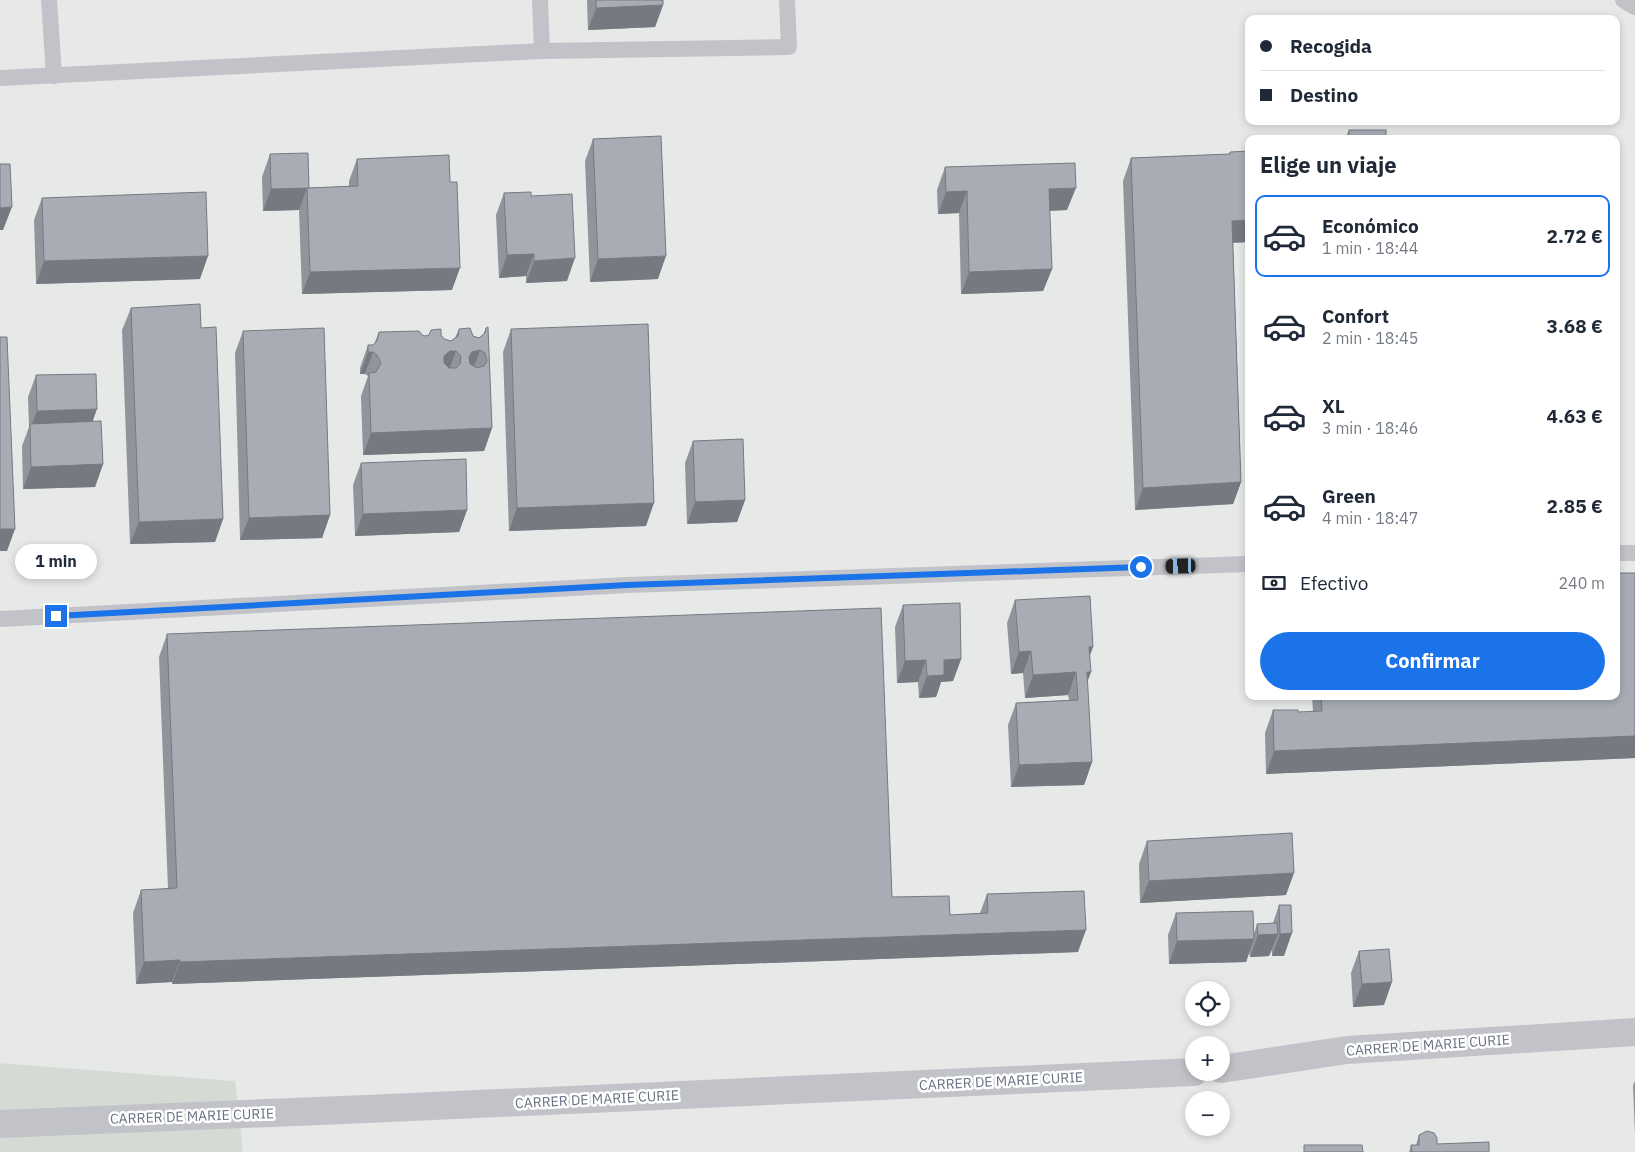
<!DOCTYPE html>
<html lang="es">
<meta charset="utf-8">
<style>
:root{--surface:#fff;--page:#f6f6f7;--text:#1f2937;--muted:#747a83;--line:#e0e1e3;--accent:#1a73e8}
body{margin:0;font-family:"IBM Plex Sans",sans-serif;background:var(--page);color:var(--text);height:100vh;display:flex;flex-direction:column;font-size:19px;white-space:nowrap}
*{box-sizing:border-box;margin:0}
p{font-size:16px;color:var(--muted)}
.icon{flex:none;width:28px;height:28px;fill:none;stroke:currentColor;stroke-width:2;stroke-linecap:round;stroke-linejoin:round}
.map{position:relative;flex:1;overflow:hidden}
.panel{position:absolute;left:1245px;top:135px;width:375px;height:565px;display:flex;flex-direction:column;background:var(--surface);border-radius:10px;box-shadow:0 2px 8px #0003}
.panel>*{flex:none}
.guide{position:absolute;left:1245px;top:15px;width:375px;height:110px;border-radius:10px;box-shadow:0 2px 8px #0003;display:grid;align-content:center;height:110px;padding:0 15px;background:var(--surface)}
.fabs{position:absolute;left:1185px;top:981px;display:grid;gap:10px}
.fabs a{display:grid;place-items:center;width:45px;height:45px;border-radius:50%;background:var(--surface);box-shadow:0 2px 8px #0003;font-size:25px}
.end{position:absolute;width:22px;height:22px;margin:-11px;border:6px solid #1a73e8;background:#fff;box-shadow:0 0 0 2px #fff}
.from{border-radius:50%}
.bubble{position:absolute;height:35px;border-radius:18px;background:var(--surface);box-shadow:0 2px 8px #0003;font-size:16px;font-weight:700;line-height:35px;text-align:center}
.car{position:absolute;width:15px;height:30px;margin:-15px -8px;border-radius:6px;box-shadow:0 0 4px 1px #0007;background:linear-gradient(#222 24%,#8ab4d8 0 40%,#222 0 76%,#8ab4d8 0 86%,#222 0)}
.guide b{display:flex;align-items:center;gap:18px;height:48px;font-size:19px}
.guide b+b{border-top:1px solid var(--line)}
.guide i{width:12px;height:12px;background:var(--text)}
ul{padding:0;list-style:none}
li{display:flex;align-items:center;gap:15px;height:82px;margin:0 10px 8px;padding:0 5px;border:2px solid transparent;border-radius:10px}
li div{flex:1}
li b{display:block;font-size:19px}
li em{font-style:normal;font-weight:700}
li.selected{border-color:var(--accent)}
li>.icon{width:45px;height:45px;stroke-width:1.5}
h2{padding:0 15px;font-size:22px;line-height:60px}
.pay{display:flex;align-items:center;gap:12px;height:55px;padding:0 15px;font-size:19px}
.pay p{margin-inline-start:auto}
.cta{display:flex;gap:10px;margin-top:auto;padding:10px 15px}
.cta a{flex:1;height:58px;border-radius:30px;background:var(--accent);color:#fff;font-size:20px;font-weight:700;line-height:58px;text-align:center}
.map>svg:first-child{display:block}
.built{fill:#e7e8e8;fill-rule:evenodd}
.green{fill:#d5dbd4}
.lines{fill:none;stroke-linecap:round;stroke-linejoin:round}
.lane{stroke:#c1c3c8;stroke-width:16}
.street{stroke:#c1c3c8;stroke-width:28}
.wall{fill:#90959c}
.shaded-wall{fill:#76797f}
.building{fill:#a8adb5;stroke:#76797f;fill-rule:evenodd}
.route{stroke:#1a73e8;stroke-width:6}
.labels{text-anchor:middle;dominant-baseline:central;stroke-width:5;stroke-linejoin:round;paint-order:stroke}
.street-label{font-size:14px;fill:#697283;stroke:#fff}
</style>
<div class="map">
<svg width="1635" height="1152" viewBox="0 0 1635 1152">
<rect width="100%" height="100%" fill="#f6f7f4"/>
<path class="built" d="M0 0H1635V1152H243L234 1081 0 1063ZM1249 19H1616V121H1249ZM1249 139H1616V696H1249ZM1194 990H1221V1018H1194ZM1194 1045H1221V1072H1194ZM1194 1100H1221V1128H1194Z"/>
<path class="green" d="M0 1063 235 1081 243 1152H0Z"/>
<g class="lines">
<g class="lane">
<path d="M49 0 54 76"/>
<path d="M540 0 542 51"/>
<path d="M1623 0 1635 7"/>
<path d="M0 78 542 51 789 47 787 0"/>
<path d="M1616 553H1635"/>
<path d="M0 619 627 585 1249 564"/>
</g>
<g class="street">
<path d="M1221 1069 1347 1050 1635 1032"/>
<path d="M0 1124 367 1109 1194 1072"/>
</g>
</g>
<g class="wall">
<path d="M587 0H663V5L655 27 588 30Z"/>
<path d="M1349 130 1386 139H1345Z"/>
<path d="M593 139 658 279 590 282 585 161Z"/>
<path d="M1230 152 1248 242 1233 243 1241 482 1233 504 1135 510 1123 181 1131 158 1229 154Z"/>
<path d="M270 154 309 188 349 186V181L357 159 452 290 302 294 299 210 263 211 262 177Z"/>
<path d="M945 167 1067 210 1049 211 1052 269 1043 291 961 294 959 213 938 214 937 190Z"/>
<path d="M504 193 567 281 526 283V276L499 278 496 215Z"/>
<path d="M42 198 200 279 36 284 34 220Z"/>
<path d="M131 308 201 328 223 519 215 542 130 544 122 330Z"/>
<path d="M486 328 492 428 484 451 363 455 361 396 368 376 365 374H360V368L368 345H373L374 344 379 332 422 335 425 336 441 335 444 339 451 341 455 338 459 329 473 336 479 338 483 335Z"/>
<path d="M511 329 646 526 509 531 503 352Z"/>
<path d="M243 331 330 515 322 538 240 540 235 353Z"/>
<path d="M36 375 93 421 103 464 95 487 23 489 22 446 29 427 28 397Z"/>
<path d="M693 441 745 500 737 522 687 524 685 463Z"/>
<path d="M361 463 467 510 459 532 355 536 353 485Z"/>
<path d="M1635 573V758L1266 774 1265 733 1273 710 1298 712H1313L1312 696H1616Z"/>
<path d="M1015 600 1090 656 1087 682 1092 762 1084 785 1011 787 1008 725 1016 703 1069 700 1068 695 1025 698 1023 673 1011 674 1007 623Z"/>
<path d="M903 605 961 659 953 681 941 682 936 697 919 698 918 682 897 683 895 627Z"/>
<path d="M167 634 892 897 950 915 980 913 987 894 1078 952 172 984V982L136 984 133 913 141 890 168 889 159 657Z"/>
<path d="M1147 841 1286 895 1140 903 1139 864Z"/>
<path d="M1279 905 1284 956H1272V950L1269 956 1250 957 1249 952 1246 962 1169 964 1168 935 1176 913 1254 934 1257 924 1273 923Z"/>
<path d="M1359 951 1384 1005 1353 1007 1351 973Z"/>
<path d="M1635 1081V1135L1633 1085Z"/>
<path d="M1419 1135 1437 1144 1489 1152H1409L1411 1145H1416Z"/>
</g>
<g class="shaded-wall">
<path d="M663 5 655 27 588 30 596 8Z"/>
<path d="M307 188 299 210 263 211 271 189Z"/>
<path d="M1076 188 1067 210 1040 211 1049 189Z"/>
<path d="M967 191 959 213 938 214 946 192Z"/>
<path d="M12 207 3 230H0V208Z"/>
<path d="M1249 220 1248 242 1224 243 1232 221Z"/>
<path d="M534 254 526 276 499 278 507 255Z"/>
<path d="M208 256 200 279 36 284 44 261Z"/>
<path d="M666 256 658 279 590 282 598 259Z"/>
<path d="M575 258 567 281 526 283 534 261Z"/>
<path d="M460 268 452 290 302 294 310 272Z"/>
<path d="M1052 269 1043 291 961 294 969 272Z"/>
<path d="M480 350 472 372 469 357 472 352Z"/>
<path d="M450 351H456L448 373H442L444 356Z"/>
<path d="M368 352H373L365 374H360Z"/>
<path d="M97 409 89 432 30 430 37 411Z"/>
<path d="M492 428 484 451 363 455 371 433Z"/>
<path d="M103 464 95 487 23 489 31 467Z"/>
<path d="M1241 482 1233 504 1135 510 1143 488Z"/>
<path d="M745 500 737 522 687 524 695 502Z"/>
<path d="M654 503 646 526 509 531 517 508Z"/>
<path d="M467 510 459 532 355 536 363 514Z"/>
<path d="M330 515 322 538 240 540 249 518Z"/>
<path d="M223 519 215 542 130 544 139 522Z"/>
<path d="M0 529H15L7 551H0Z"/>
<path d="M1089 647H1093L1085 669Z"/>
<path d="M1031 651 1023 673 1011 674 1019 652Z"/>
<path d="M961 659 953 681 941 682 936 697 919 698 927 676 944 660Z"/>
<path d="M926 660 918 682 897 683 905 661Z"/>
<path d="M1076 672 1068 695 1025 698 1033 675Z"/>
<path d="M1087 672H1091L1083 694Z"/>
<path d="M1635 736V758L1266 774 1274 751Z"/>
<path d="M1092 762 1084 785 1011 787 1019 765Z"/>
<path d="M1294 873 1286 895 1140 903 1149 881Z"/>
<path d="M1086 930 1078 952 172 984 180 962Z"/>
<path d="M1292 933 1284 956H1272L1280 934Z"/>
<path d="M1278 934 1269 956 1250 957 1258 935Z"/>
<path d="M1254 939 1246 962 1169 964 1177 941Z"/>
<path d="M180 960 172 982 136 984 144 962Z"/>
<path d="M1392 982 1384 1005 1353 1007 1362 984Z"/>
</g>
<g class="building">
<path d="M596 0H663V5L596 8Z"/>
<rect x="1349" y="130" width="37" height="9"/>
<path d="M661 136 666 256 598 259 593 139Z"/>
<path d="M1249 151V220L1232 221 1241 482 1143 488 1131 158 1230 154V152Z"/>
<path d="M308 153 309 188 271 189 270 154Z"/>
<path d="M449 155 450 182H457L460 268 310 272 307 188 358 186 357 159Z"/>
<path d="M1075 163 1076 188 1049 189 1052 269 969 272 967 191 946 192 945 167Z"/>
<path d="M0 164H10L12 207 0 208Z"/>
<path d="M206 192 208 256 44 261 42 198Z"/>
<path d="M531 192V196L572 194 575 258 534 261V254L507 255 504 193Z"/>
<path d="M200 304 201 328 216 327 223 519 139 522 131 308Z"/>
<path d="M648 324 654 503 517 508 511 329Z"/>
<path d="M488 327 492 428 371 433 369 373 376 372 381 363 377 355 373 352H368V345H373L377 341 379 332 419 331 422 335 425 336 429 335 431 330 441 329V335L444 339 451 341 458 336 459 329 470 328 473 336 479 338 485 333 486 328ZM480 350 485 353 487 361 484 366 477 368 470 364 469 357 472 352ZM450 351H456L461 356 460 364 456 368H449L444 363V356Z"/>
<path d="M324 328 330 515 249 518 243 331Z"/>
<path d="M0 337H7L15 529H0Z"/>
<path d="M96 374 97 409 37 411 36 375Z"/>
<path d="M101 421 103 464 31 467 30 424Z"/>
<path d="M743 439 745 500 695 502 693 441Z"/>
<path d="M466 459 467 510 363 514 361 463Z"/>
<path d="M1616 573H1635V736L1274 751 1273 710H1298V712L1322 711 1321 696H1616Z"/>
<path d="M1090 596 1093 647H1089L1091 672H1087L1092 762 1019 765 1016 703 1078 700 1076 672 1033 675 1031 651 1019 652 1015 600Z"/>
<path d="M960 603 961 659 944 660V675L927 676 926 660 905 661 903 605Z"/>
<path d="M881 608 892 897 949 896 950 915 988 913 987 894 1084 891 1086 930 180 962V960L144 962 141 890 177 888 167 634Z"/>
<path d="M1292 833 1294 873 1149 881 1147 841Z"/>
<path d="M1279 905H1291L1292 933 1280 934Z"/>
<path d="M1253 911 1254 939 1177 941 1176 913Z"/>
<path d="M1277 923 1278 934 1258 935 1257 924Z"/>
<path d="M1389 949 1392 982 1362 984 1359 951Z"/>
<path d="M1427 1131 1434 1133 1437 1138V1144L1489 1142V1152H1412L1411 1145H1419V1135Z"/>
<path d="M1304 1145H1362L1363 1152H1304Z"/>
</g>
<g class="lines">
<path class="route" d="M56 616 627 585 1141 567"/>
</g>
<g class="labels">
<g class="street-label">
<text transform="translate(1428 1045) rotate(-4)">CARRER DE MARIE CURIE</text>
<text transform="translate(1001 1081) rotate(-3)">CARRER DE MARIE CURIE</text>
<text transform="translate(597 1099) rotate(-3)">CARRER DE MARIE CURIE</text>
<text transform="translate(192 1116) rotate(-2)">CARRER DE MARIE CURIE</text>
</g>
</g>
</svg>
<div class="fabs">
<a><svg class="icon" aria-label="locate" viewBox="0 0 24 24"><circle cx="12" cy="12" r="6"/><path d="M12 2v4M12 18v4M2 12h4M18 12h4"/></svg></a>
<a>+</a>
<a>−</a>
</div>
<i class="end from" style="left:1141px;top:567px"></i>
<i class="end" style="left:56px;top:616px"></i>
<div class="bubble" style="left:15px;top:544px;width:82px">1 min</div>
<i class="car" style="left:1181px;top:566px;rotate:268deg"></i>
<div class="guide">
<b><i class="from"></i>Recogida</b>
<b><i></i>Destino</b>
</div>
<section class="panel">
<h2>Elige un viaje</h2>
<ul>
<li class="selected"><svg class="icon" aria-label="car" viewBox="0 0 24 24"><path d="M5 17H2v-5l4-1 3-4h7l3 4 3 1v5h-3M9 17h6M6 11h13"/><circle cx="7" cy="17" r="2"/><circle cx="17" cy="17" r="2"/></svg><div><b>Económico</b><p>1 min · 18:44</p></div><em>2.72 €</em></li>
<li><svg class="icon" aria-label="car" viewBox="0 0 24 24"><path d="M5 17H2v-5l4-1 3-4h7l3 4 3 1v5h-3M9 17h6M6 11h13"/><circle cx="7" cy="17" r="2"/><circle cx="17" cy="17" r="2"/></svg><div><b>Confort</b><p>2 min · 18:45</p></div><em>3.68 €</em></li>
<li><svg class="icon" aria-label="car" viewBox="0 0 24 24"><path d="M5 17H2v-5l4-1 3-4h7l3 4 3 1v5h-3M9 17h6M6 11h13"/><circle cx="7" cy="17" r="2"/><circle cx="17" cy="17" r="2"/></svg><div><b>XL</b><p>3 min · 18:46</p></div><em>4.63 €</em></li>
<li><svg class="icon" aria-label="car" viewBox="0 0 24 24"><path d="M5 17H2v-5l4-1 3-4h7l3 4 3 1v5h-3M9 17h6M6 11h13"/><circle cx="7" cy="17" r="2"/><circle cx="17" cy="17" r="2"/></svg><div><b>Green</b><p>4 min · 18:47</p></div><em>2.85 €</em></li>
</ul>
<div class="pay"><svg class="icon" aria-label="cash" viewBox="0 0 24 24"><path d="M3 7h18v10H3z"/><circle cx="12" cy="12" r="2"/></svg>Efectivo<p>240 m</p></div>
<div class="cta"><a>Confirmar</a></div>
</section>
</div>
